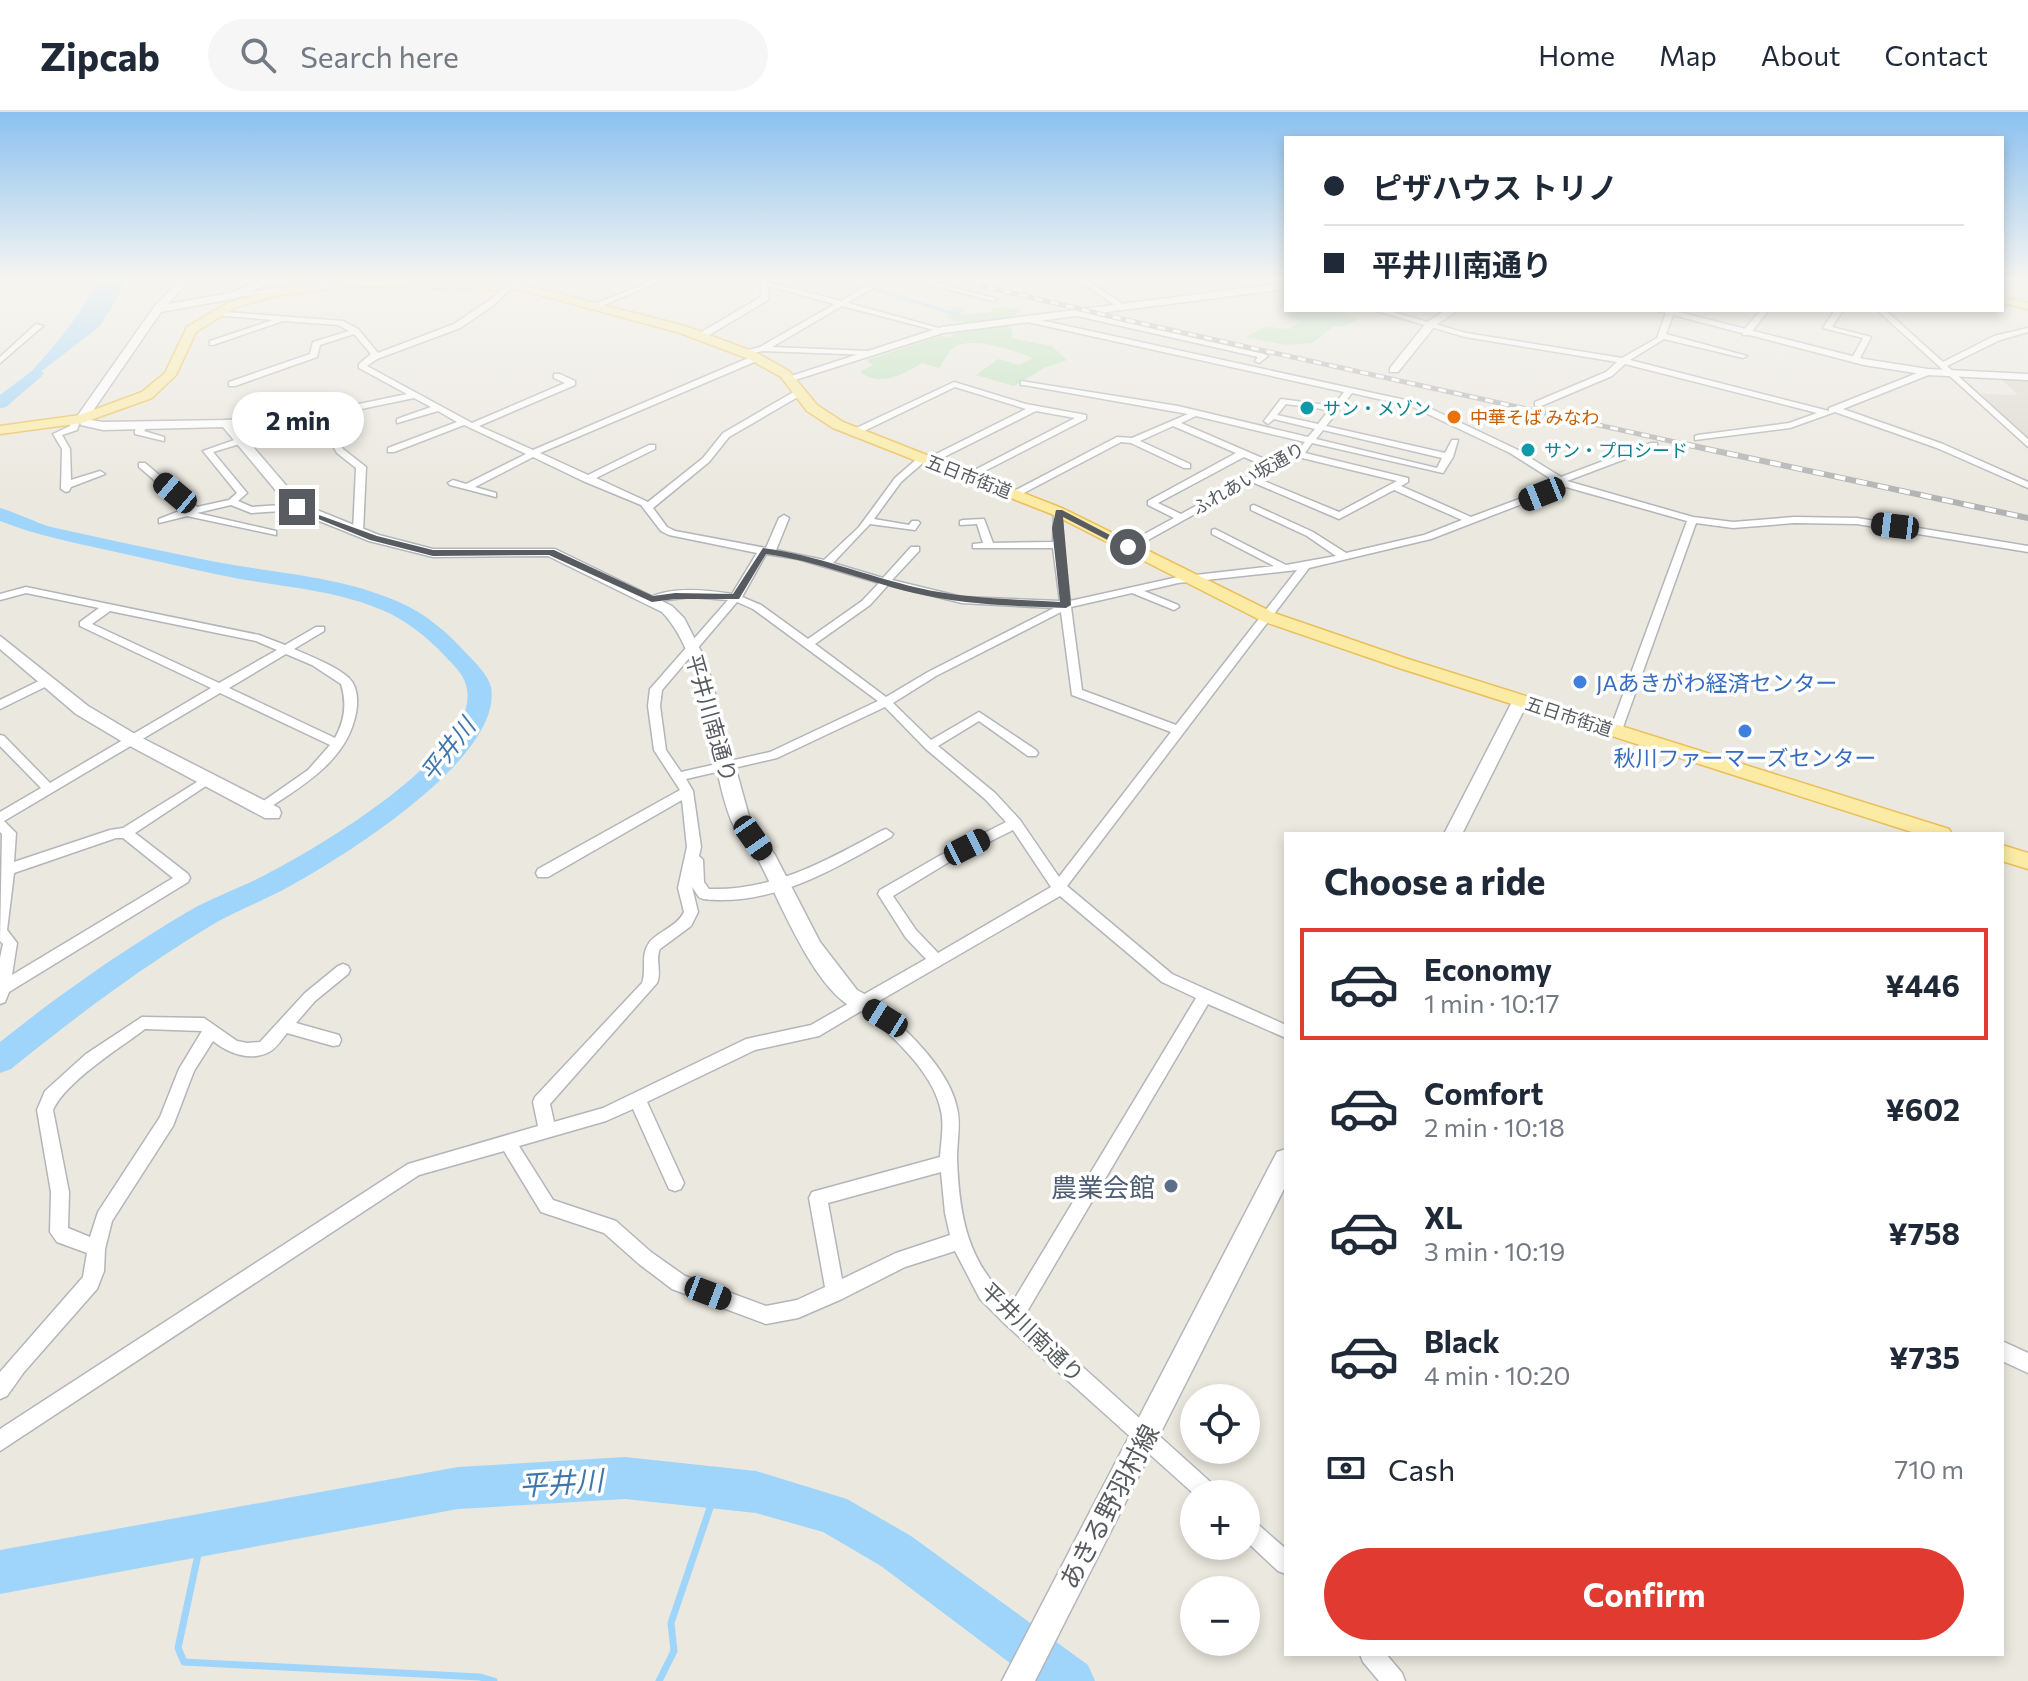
<!DOCTYPE html>
<meta charset="utf-8">
<style>
:root{--surface:#fff;--page:#f6f6f7;--text:#1f2937;--muted:#747a83;--line:#e0e1e3;--accent:#e13a30}
body{margin:0;font-family:Commissioner,"Noto Sans JP",sans-serif;background:var(--page);color:var(--text);height:100vh;display:flex;flex-direction:column;font-size:30px;white-space:nowrap}
*{box-sizing:border-box;margin:0}
p{font-size:26px;color:var(--muted)}
.icon{flex:none;width:44px;height:44px;fill:none;stroke:currentColor;stroke-width:2;stroke-linecap:round;stroke-linejoin:round}
.map{position:relative;flex:1;overflow:hidden}
.side{position:absolute;left:1284px;top:720px;width:720px;height:824px;display:flex;flex-direction:column;background:var(--surface);border-radius:0px;box-shadow:0 4px 12px #0003}
.side>*{flex:none}
.banner{position:absolute;left:1284px;top:24px;width:720px;height:176px;border-radius:0px;box-shadow:0 4px 12px #0003;display:grid;align-content:center;height:176px;padding:0 40px;background:var(--surface)}
.fabs{position:absolute;left:1180px;top:1272px;display:grid;gap:16px}
.fabs a{display:grid;place-items:center;width:80px;height:80px;border-radius:50%;background:var(--surface);box-shadow:0 4px 12px #0003;font-size:40px}
.end{position:absolute;width:36px;height:36px;margin:-18px;border:10px solid #585c60;background:#fff;box-shadow:0 0 0 4px #fff}
.from{border-radius:50%}
.bubble{position:absolute;height:56px;border-radius:28px;background:var(--surface);box-shadow:0 4px 12px #0003;font-size:26px;font-weight:700;line-height:56px;text-align:center}
.car{position:absolute;width:24px;height:48px;margin:-24px -12px;border-radius:10px;box-shadow:0 0 6px 2px #0007;background:linear-gradient(#222 24%,#8ab4d8 0 40%,#222 0 76%,#8ab4d8 0 86%,#222 0)}
.banner b{display:flex;align-items:center;gap:28px;height:76px;font-size:30px}
.banner b+b{border-top:2px solid var(--line)}
.banner i{width:20px;height:20px;background:var(--text)}
ul{padding:0;list-style:none}
li{display:flex;align-items:center;gap:24px;height:112px;margin:0 16px 12px;padding:0 24px;border:4px solid transparent;border-radius:0px}
li div{flex:1}
li b{display:block;font-size:30px}
li em{font-style:normal;font-weight:700}
li.selected{border-color:var(--accent)}
li>.icon{width:72px;height:72px;stroke-width:1.5}
h2{padding:0 40px;font-size:36px;line-height:96px}
.pay{display:flex;align-items:center;gap:20px;height:88px;padding:0 40px;font-size:30px}
.pay p{margin-inline-start:auto}
.button{display:flex;gap:16px;margin-top:auto;padding:16px 40px}
.button a{flex:1;height:92px;border-radius:48px;background:var(--accent);color:#fff;font-size:32px;font-weight:700;line-height:92px;text-align:center}
header{display:flex;align-items:center;gap:48px;box-sizing:border-box;height:112px;padding:0 40px;background:var(--surface);border-bottom:2px solid var(--line)}
header strong{font-size:38px}
nav{display:flex;gap:44px;margin-inline-start:auto;font-size:28px}
.search{width:560px;height:72px;background:var(--page);display:flex;align-items:center;gap:20px;box-sizing:border-box;padding:0 28px;border-radius:44px;color:var(--muted);font-size:30px}
.map>svg:first-child{display:block}
.education{fill:#dddad0}
.green{fill:#bde2bc}
.water{fill:#9fd5fb}
.lines{fill:none;stroke-linecap:round;stroke-linejoin:round}
.stream-far1{stroke:#9fd5fb;stroke-width:3}
.stream{stroke:#9fd5fb;stroke-width:7}
.river{fill:#9fd5fb;fill-rule:evenodd}
.street-casing{stroke:#b2b6ba;stroke-width:3}
.secondary-casing{stroke:#b3b7bc;stroke-width:3}
.primary-casing{stroke:#eabf59;stroke-width:3}
.street{fill:#fff;fill-rule:evenodd}
.secondary{fill:#fff;fill-rule:evenodd}
.primary{fill:#fbeba4;fill-rule:evenodd}
.rail-far1-casing{stroke:#b1b2b2;stroke-width:5}
.rail-casing{stroke:#b1b2b2;stroke-width:6}
.rail-far1{stroke:#fff;stroke-width:3;stroke-dasharray:8;stroke-linecap:butt}
.rail{stroke:#fff;stroke-width:4;stroke-dasharray:11;stroke-linecap:butt}
.route{fill:#585c60}
.culture-dot{fill:#0f9aa8;stroke:#fff;stroke-width:3}
.food-dot{fill:#e8710a;stroke:#fff;stroke-width:3}
.shop-dot{fill:#3f7fe0;stroke:#fff;stroke-width:3}
.service-dot{fill:#5c6f8a;stroke:#fff;stroke-width:3}
.labels{text-anchor:middle;dominant-baseline:central;stroke-width:7;stroke-linejoin:round;paint-order:stroke}
.far-culture-label{font-size:18px;fill:#0d838f;stroke:#fff;text-anchor:start}
.far-food-label{font-size:18px;fill:#c56008;stroke:#fff;text-anchor:start}
.far-street-label{font-size:18px;fill:#585c60;stroke:#fff}
.shop-label{font-size:22px;fill:#366cbe;stroke:#fff;text-anchor:start}
.street-label{font-size:22px;fill:#585c60;stroke:#fff}
.water-label{font-size:24px;font-style:italic;fill:#3f76ab;stroke:#fff}
.near-service-label{font-size:26px;fill:#4e5e75;stroke:#fff;text-anchor:end}
.near-street-label{font-size:26px;fill:#585c60;stroke:#fff}
.near-water-label{font-size:28px;font-style:italic;fill:#3f76ab;stroke:#fff}
</style>
<header>
<strong>Zipcab</strong>
<div class="search"><svg class="icon" aria-label="search" viewBox="0 0 24 24"><circle cx="10" cy="10" r="6"/><path d="M15 15l6 6"/></svg>Search here</div>
<nav><a>Home</a><a>Map</a><a>About</a><a>Contact</a></nav>
</header>
<div class="map">
<svg width="2028" height="1569" viewBox="0 0 2028 1569">
<rect width="100%" height="100%" fill="#ebe8df"/>
<path class="education" d="M2001 267H2028V328L1981 282 2018 283Z"/>
<g class="green">
<path d="M953 196 965 198 959 203 991 200 992 196 1020 197 1014 204 1002 208 1012 218V226L1051 234 1067 248 1044 256 1014 274 976 263 998 247 1019 253 1033 246C1014 239 971 223 953 236 948 239 944 250 939 256L922 251C903 262 880 276 860 260L873 253 867 249 870 247 941 224 950 225 953 222 984 216 983 210 953 209 947 205Z"/>
<path d="M1292 198H1334L1359 207 1341 215 1334 214 1312 231 1286 233 1246 225 1265 215 1288 217 1301 210 1283 202Z"/>
</g>
<path class="water" d="M98 168H124L119 184 99 215 8 285C42 248 76 213 98 168Z"/>
<g class="lines">
<path class="stream-far1" d="M829 168H845L958 203"/>
<g class="stream">
<path d="M202 1424 178 1536 184 1550 480 1565 494 1569"/>
<path d="M659 1569 674 1539 671 1511 717 1375"/>
</g>
<g class="river">
<path d="M36 256 44 261 42 264 6 295 0 296V283Z"/>
<path d="M0 396C18 401 34 410 51 415 104 427 158 438 211 449 273 461 341 464 399 490 426 502 447 520 466 541 475 550 488 563 491 575 504 647 337 749 283 778 258 791 231 801 207 816 138 858 74 906 11 957L0 961V930C60 882 123 838 189 799 213 785 240 776 265 763 314 738 486 638 466 573 463 561 452 552 445 544 427 525 406 508 382 498 337 479 287 475 240 467 199 459 158 449 116 440 76 431 38 424 0 409Z"/>
<path d="M625 1345 756 1359 847 1387 911 1424 1088 1553 1095 1569H1034L881 1454 823 1420 756 1401 625 1387 458 1397 0 1482V1438L458 1355Z"/>
</g>
<g class="street-casing">
<g id="street">
<path d="M328 168 330 171 237 185 233 183Z"/>
<path d="M531 168H545L511 176 494 193 460 216 377 247 367 254 472 311 565 271 554 266V262H560L575 269V273L479 314 533 338 753 244H759V248L540 341 588 363 649 333H655V337L596 366 648 390 703 346 723 321 797 278H803V282L729 325 709 350 653 396 667 415 675 419 766 436 779 406 784 403 789 406 776 438 824 448 859 415 895 366 919 345 926 347 1026 297 955 275 858 322H852V318L954 270 1026 292 1086 303V307L971 366 963 364 1075 306 1036 299 932 351 925 349 901 370 874 407 909 413 912 409H918L920 411 915 418 870 412 833 451 883 466 911 435H919V439L892 468 962 485 1060 489 1053 436H973V432L983 431 977 412 960 413V409L963 408 984 407 993 431 1053 430 1054 400 1062 398 1063 433 1070 489 1178 465 1274 454 1212 422V418L1215 417 1286 453 1336 444 1307 424 1251 398V394L1254 393 1313 420 1346 441 1424 423 1462 408 1394 378 1339 407 1252 370 1132 437H1124V433L1174 406 1148 393V389L1236 341 1173 314 1140 329 1190 352V356H1184L1131 331 1121 330 1018 384H1012V380L1117 325 1132 326 1188 302 1024 273H1021V269L1178 294 1308 325 1315 317 1274 307 1268 312 1264 309 1281 287 1333 294 1344 280 1023 209 1022 207 1026 205 1419 291 1516 337 1561 365 1651 331H1657V335L1567 369 1693 405 1733 410 1794 405 1857 406 2028 434V440L1857 412 1794 411 1733 416 1696 411 1622 618 1616 622 1610 618 1687 409 1566 375 1431 427 1309 456 1067 774 1172 862 1286 913V926L1208 892 1025 1203 1216 1375 1219 1382H1194L1006 1213 980 1187 955 1139 905 1155 842 1187 798 1206 766 1212 672 1177 639 1152 604 1121 541 1100 504 1039 419 1063 0 1339V1317L408 1052 538 1014 533 990 535 985 642 871C647 858 640 844 649 831 658 819 677 815 684 800L678 776 687 735 682 688 548 765H538L536 761 538 757 680 678 654 638 648 594 650 577 728 488 691 485 652 490 647 487C669 474 707 478 732 482L757 441 669 423 661 419 641 393 583 369 533 345 475 375 496 381V385L450 373 448 371 453 368 466 372 526 342 464 313 394 340H388V336L457 310 438 299 397 311V307L431 295 414 286 313 307 333 320 343 337 366 355 363 420 358 423 353 420 356 356 337 341 327 324 304 309 226 314 222 311 226 308 306 303 407 282 359 256V252L371 242 354 222 320 233 317 245 235 274H229V270L310 242 313 230 349 219 338 213 283 209 213 233H210V229L273 208 215 203H212V199L343 209 358 217 378 241 454 212 488 189 507 173ZM1352 281 1413 295 1510 341 1559 372 1471 405 1401 374 1408 370V366L1305 341 1312 331 1443 361 1453 345 1458 328H1452L1445 341 1326 314ZM1286 292 1329 298 1318 312 1277 303ZM1196 304 1305 330 1298 338 1274 351 1181 311ZM1323 318 1442 346 1437 356 1316 327ZM1244 345 1267 355 1181 402 1158 391ZM1298 345 1397 369 1339 400 1259 367ZM766 442 798 447 879 471 862 489 808 527 761 493 742 485ZM1297 458 1176 613 1082 578 1071 495 1132 481 1174 498 1179 495 1178 493 1144 479 1178 471ZM888 473 962 491 1054 496 928 560 886 585 815 532 870 493ZM737 490 753 497 878 589 770 640 681 660 666 638 660 594 662 578ZM1061 500 1072 583 1171 620 1059 765 1020 708 995 681 938 634 979 609 1028 644H1036L1038 641 1036 638 979 600 931 628 893 591 936 564ZM885 595 926 637 985 687 1006 710 939 744 880 778 878 782 906 826 926 847 861 884 855 886 853 889 811 913 746 927 603 996 554 1010 550 992 657 871C662 860 655 848 660 837L691 814 698 800 692 775C695 778 696 782 699 785 704 789 712 787 717 788 780 790 838 755 891 725L893 722 886 717 881 719C826 749 773 779 709 777L704 770 703 748 699 744 701 735 693 679 686 667 777 646ZM1013 718 1051 775 938 841 916 818 893 784 949 750ZM1060 784 1162 870 1196 886 1012 1191C967 1151 959 1103 957 1046 957 1029 961 1012 957 996 949 957 905 915 874 892ZM861 899C890 920 932 960 940 995 945 1011 941 1028 940 1045L812 1080 809 1086 825 1175 797 1188 766 1194 685 1164 651 1140 616 1109 553 1088 519 1034 606 1009 633 997 669 1077 675 1079 681 1077 684 1071 647 990 755 938 819 924ZM941 1060 945 1101 950 1123 896 1141 842 1167 828 1091Z"/>
<path d="M655 168 661 169 599 195 592 193Z"/>
<path d="M761 168 841 189 877 168H885L848 191 946 218 942 220 842 194 772 235 869 239 873 241 872 243 763 239 744 243V239L760 235 835 192 768 174V188L704 226H698V222L761 185Z"/>
<path d="M913 168H924L997 187 993 189Z"/>
<path d="M1072 168 1088 169 1129 196 1122 198 1084 172Z"/>
<path d="M1374 198H1386L1466 221 1622 246 1657 226 1667 198H1675L1666 222 1747 244 1743 246 1664 227 1630 248 1829 299V296L1925 258H1931V262L1843 297 1943 332 2028 370V376L1937 336 1835 300 1790 316 1695 328V324L1698 323 1789 311 1817 301 1625 252 1612 264 1541 294H1535V290L1606 260 1617 250 1465 225Z"/>
<path d="M1761 198H1769L1749 223H1743V219Z"/>
<path d="M1835 198 1842 200 1832 215 1871 225 1858 250 1851 248 1863 226 1823 216Z"/>
<path d="M1877 198H1885L1943 250 1994 224 2028 216V220L2000 228 1947 254 2028 327V335Z"/>
<path d="M1080 200 1264 242 1268 244 1259 251 1255 249 1258 245 1077 204 1076 202Z"/>
<path d="M36 212 43 214 0 251V245Z"/>
<path d="M76 306 80 309 77 318 62 323 70 337 71 368 100 359 105 362 71 375 69 379 66 380 61 377 62 337 53 322 70 314 73 307Z"/>
<path d="M145 310 149 313 144 319 164 325V329L135 322V318Z"/>
<path d="M240 326 244 329 243 331 213 340 247 381 238 389 252 395 297 392 302 395 297 398 251 401 231 393 197 401 276 419V423L187 404 159 411V407L187 396 139 355V351H145L197 395 229 388 237 381 203 339Z"/>
<path d="M26 475 259 523 285 533 316 515H324V519L294 537C312 545 334 553 349 566 358 575 358 590 356 601 347 649 303 673 266 698L261 699 255 695 308 658 330 633 220 581 4 709 16 721 14 750 110 718 123 716 205 665 209 664 215 668 135 721 188 762 190 766 188 770 9 880 5 890 0 892V846L3 832 0 829 2 722 0 720V700L41 676 0 634V623L4 624 50 671 211 576 80 514V510L99 496 26 481 0 488V482ZM110 499 256 529 277 538 219 571 92 512ZM286 542 312 553 341 572C347 591 345 608 335 626L229 576ZM116 726H123L173 766 12 863 17 831 7 818 14 761Z"/>
<path d="M45 566 51 570 49 573 0 597V588Z"/>
<path d="M343 852 348 854 350 858 348 862 315 889 296 911 339 923 341 928 339 933 333 934 287 921C282 927 276 937 269 940 250 950 228 941 213 929L194 959 173 1014 112 1109 105 1137 104 1159 97 1177 24 1260 7 1284 0 1287V1260L83 1165 87 1141 57 1130 50 1120 51 1080 37 998 45 979 86 942 142 905 204 906 237 929 247 931 260 930 305 881 338 854ZM145 917 202 919 179 957 160 1005 98 1100 90 1125 68 1116 69 1080 53 998C65 970 120 936 145 917Z"/>
<path d="M2002 1229 2028 1241V1261L2002 1249Z"/>
<path d="M1246 1404 1253 1408 1286 1437V1462L1278 1459 1246 1429Z"/>
<path d="M1360 1542H1386L1402 1561 1405 1569H1379L1363 1550Z"/>
</g>
</g>
<g class="secondary-casing">
<g id="secondary">
<path d="M180 168H190L168 192 230 181 262 168H275L237 186 161 200 90 303 91 308 103 310 230 308 302 392 379 423 433 437H555L672 494 684 506 706 549 750 708 775 743 820 830 857 878 868 884 871 890 868 896 860 899C816 884 780 789 759 749 751 735 737 723 731 708 708 649 707 546 662 500L548 444 433 445 369 429 292 398 223 315 103 318 81 313 78 303 154 195Z"/>
<path d="M509 168H520L513 176H505Z"/>
<path d="M1286 171V177L943 221 795 268 785 266 942 215Z"/>
<path d="M1446 198H1458L1435 214 1398 260H1390V256L1427 210Z"/>
<path d="M1654 198H1671L1864 247 1928 257 2028 262V268L1928 263 1864 253Z"/>
<path d="M0 524 88 594 140 625 279 696 281 701 279 706H265L128 633 76 602 0 537Z"/>
<path d="M1521 583 1529 588 1462 722H1444L1513 588Z"/>
<path d="M1286 1037V1073L1035 1569H1002L1277 1040Z"/>
</g>
</g>
<g class="primary-casing">
<g id="primary">
<path d="M353 168 521 172 685 214 757 241 789 259 817 293 843 310 1064 397 1274 501 1408 547 1949 717 1952 722H1918L1396 555 1262 509 1054 403 833 316 807 299 781 265 749 247 677 220 521 178 355 174 280 183 236 195 196 220 176 263 152 286 82 311 0 322V314L80 303 142 280 165 261 187 215 228 191 279 177Z"/>
<path d="M2002 185 2028 191V197L2002 191Z"/>
<path d="M2002 733 2028 741V757L2002 749Z"/>
</g>
</g>
<use href="#street" class="street"/>
<use href="#secondary" class="secondary"/>
<use href="#primary" class="primary"/>
<g class="rail-far1-casing">
<g id="rail-far1">
<path d="M957 168 1135 210"/>
<path d="M1126 208 1693 334"/>
</g>
</g>
<g class="rail-casing">
<path id="rail" d="M1684 332 2028 406"/>
</g>
<use href="#rail-far1" class="rail-far1"/>
<use href="#rail" class="rail"/>
</g>
<linearGradient id="sky" x2="0" y2="1"><stop stop-color="#8bc1f0"/><stop offset="0.43" stop-color="#f6f5f1"/><stop offset="1" stop-color="#f6f5f1" stop-opacity="0"/></linearGradient>
<rect width="2028" height="388" fill="url(#sky)"/>
<path class="route" d="M294 394 377 424 433 438H554L653 484 675 481 733 482 763 436C817 443 866 464 919 476 966 487 1013 487 1060 490L1052 416 1056 398H1062L1133 435 1125 437 1063 405 1071 493 1066 496C1015 494 964 493 914 481 864 469 817 449 766 442L739 487H675L652 490 549 443 433 444 370 428 294 397Z"/>
<g class="culture-dot">
<circle cx="1307" cy="296" r="8"/>
<circle cx="1528" cy="338" r="8"/>
</g>
<circle class="food-dot" cx="1454" cy="305" r="8"/>
<g class="shop-dot">
<circle cx="1580" cy="570" r="8"/>
<circle cx="1745" cy="619" r="8"/>
</g>
<circle class="service-dot" cx="1171" cy="1074" r="8"/>
<g class="labels">
<g class="far-culture-label">
<text x="1323" y="296">サン・メゾン</text>
<text x="1544" y="338">サン・プロシード</text>
</g>
<g class="far-food-label">
<text x="1470" y="305">中華そば みなわ</text>
</g>
<g class="far-street-label">
<text transform="translate(969 364) rotate(21)">五日市街道</text>
<text transform="translate(1248 366) rotate(-30)">ふれあい坂通り</text>
<text transform="translate(1569 604) rotate(18)">五日市街道</text>
</g>
<g class="shop-label">
<text x="1596" y="570">JAあきがわ経済センター</text>
<text x="1745" y="645" text-anchor="middle">秋川ファーマーズセンター</text>
</g>
<g class="street-label">
<text transform="translate(712 606) rotate(74)">平井川南通り</text>
<text transform="translate(1033 1220) rotate(44)">平井川南通り</text>
</g>
<g class="water-label">
<text transform="translate(447 637) rotate(-52)">平井川</text>
</g>
<g class="near-service-label">
<text x="1155" y="1074">農業会館</text>
</g>
<g class="near-street-label">
<text transform="translate(1108 1394) rotate(-62)">あきる野羽村線</text>
</g>
<g class="near-water-label">
<text transform="translate(561 1370) rotate(-4)">平井川</text>
</g>
</g>
</svg>
<div class="fabs">
<a><svg class="icon" aria-label="locate" viewBox="0 0 24 24"><circle cx="12" cy="12" r="6"/><path d="M12 2v4M12 18v4M2 12h4M18 12h4"/></svg></a>
<a>+</a>
<a>−</a>
</div>
<i class="end from" style="left:1128px;top:435px"></i>
<i class="end" style="left:297px;top:395px"></i>
<div class="bubble" style="left:232px;top:280px;width:132px">2 min</div>
<i class="car" style="left:175px;top:381px;rotate:310deg"></i>
<i class="car" style="left:1542px;top:382px;rotate:248deg"></i>
<i class="car" style="left:1895px;top:414px;rotate:277deg"></i>
<i class="car" style="left:753px;top:726px;rotate:145deg"></i>
<i class="car" style="left:967px;top:735px;rotate:63deg"></i>
<i class="car" style="left:885px;top:906px;rotate:302deg"></i>
<i class="car" style="left:708px;top:1181px;rotate:111deg"></i>
<div class="banner">
<b><i class="from"></i>ピザハウス トリノ</b>
<b><i></i>平井川南通り</b>
</div>
<section class="side">
<h2>Choose a ride</h2>
<ul>
<li class="selected"><svg class="icon" aria-label="car" viewBox="0 0 24 24"><path d="M5 17H2v-5l4-1 3-4h7l3 4 3 1v5h-3M9 17h6M6 11h13"/><circle cx="7" cy="17" r="2"/><circle cx="17" cy="17" r="2"/></svg><div><b>Economy</b><p>1 min · 10:17</p></div><em>¥446</em></li>
<li><svg class="icon" aria-label="car" viewBox="0 0 24 24"><path d="M5 17H2v-5l4-1 3-4h7l3 4 3 1v5h-3M9 17h6M6 11h13"/><circle cx="7" cy="17" r="2"/><circle cx="17" cy="17" r="2"/></svg><div><b>Comfort</b><p>2 min · 10:18</p></div><em>¥602</em></li>
<li><svg class="icon" aria-label="car" viewBox="0 0 24 24"><path d="M5 17H2v-5l4-1 3-4h7l3 4 3 1v5h-3M9 17h6M6 11h13"/><circle cx="7" cy="17" r="2"/><circle cx="17" cy="17" r="2"/></svg><div><b>XL</b><p>3 min · 10:19</p></div><em>¥758</em></li>
<li><svg class="icon" aria-label="car" viewBox="0 0 24 24"><path d="M5 17H2v-5l4-1 3-4h7l3 4 3 1v5h-3M9 17h6M6 11h13"/><circle cx="7" cy="17" r="2"/><circle cx="17" cy="17" r="2"/></svg><div><b>Black</b><p>4 min · 10:20</p></div><em>¥735</em></li>
</ul>
<div class="pay"><svg class="icon" aria-label="cash" viewBox="0 0 24 24"><path d="M3 7h18v10H3z"/><circle cx="12" cy="12" r="2"/></svg>Cash<p>710 m</p></div>
<div class="button"><a>Confirm</a></div>
</section>
</div>
